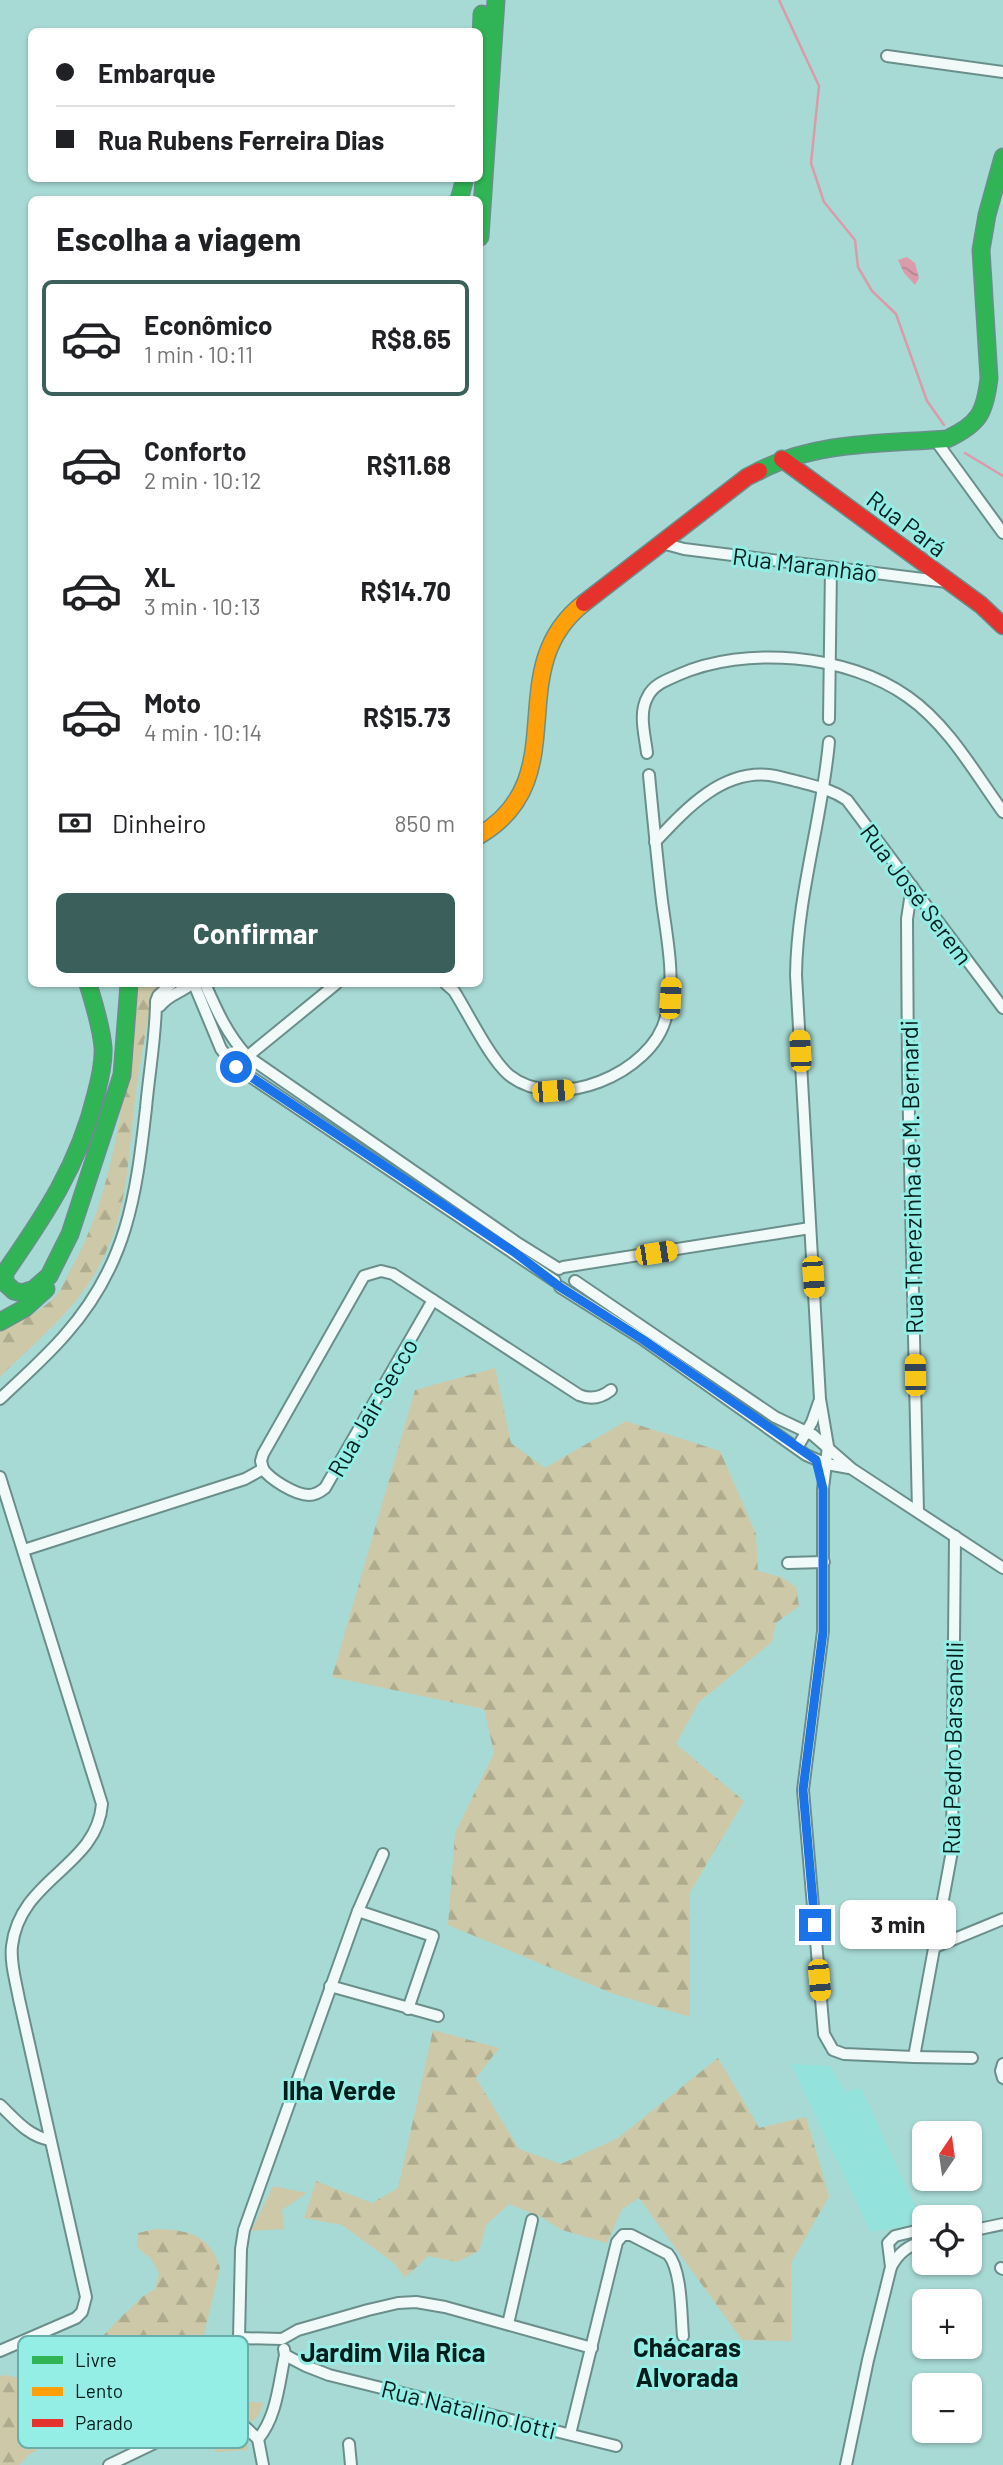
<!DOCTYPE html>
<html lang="pt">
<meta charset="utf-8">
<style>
:root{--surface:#fff;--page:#f2f2f2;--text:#202124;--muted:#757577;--line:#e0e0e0;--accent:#3b5f5b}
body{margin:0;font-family:Barlow,sans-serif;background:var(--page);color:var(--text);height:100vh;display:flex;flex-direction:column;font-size:26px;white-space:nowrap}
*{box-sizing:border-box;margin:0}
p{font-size:23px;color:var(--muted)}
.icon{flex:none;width:38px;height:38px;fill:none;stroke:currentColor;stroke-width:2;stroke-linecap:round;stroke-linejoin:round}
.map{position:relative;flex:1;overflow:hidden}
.details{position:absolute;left:28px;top:196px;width:455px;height:791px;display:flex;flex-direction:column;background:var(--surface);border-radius:10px;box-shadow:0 2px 5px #0004}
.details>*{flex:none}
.banner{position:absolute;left:28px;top:28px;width:455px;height:154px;border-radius:10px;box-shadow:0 2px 5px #0004;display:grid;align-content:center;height:154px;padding:0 28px;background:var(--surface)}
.needle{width:46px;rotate:13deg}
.buttons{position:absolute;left:912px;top:2121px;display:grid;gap:14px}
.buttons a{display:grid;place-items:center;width:70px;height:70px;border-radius:10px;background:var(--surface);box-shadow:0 2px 5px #0004;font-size:35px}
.end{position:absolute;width:32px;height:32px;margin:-16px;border:9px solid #1a73e8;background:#fff;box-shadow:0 0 0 4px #fff}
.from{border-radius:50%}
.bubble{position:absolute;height:49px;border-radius:10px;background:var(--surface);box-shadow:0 2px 5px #0004;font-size:23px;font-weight:700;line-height:49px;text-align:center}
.car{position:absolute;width:21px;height:42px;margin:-21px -10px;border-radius:9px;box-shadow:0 0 5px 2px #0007;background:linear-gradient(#f5c518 24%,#345 0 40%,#f5c518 0 76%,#345 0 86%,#f5c518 0)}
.banner b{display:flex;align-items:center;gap:24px;height:66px;font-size:26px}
.banner b+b{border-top:2px solid var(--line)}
.banner i{width:18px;height:18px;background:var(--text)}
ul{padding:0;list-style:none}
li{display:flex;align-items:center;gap:21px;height:116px;margin:0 14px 10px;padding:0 14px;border:4px solid transparent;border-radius:10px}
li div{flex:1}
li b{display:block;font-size:26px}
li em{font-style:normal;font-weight:700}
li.active{border-color:var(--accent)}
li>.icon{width:63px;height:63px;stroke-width:1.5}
h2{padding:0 28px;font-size:32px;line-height:84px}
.pay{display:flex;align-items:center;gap:18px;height:77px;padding:0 28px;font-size:26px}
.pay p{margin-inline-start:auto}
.action{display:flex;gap:14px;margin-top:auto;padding:14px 28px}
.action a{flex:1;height:80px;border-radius:10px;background:var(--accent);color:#fff;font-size:28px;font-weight:700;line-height:80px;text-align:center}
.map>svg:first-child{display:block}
.built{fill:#93e2db}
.green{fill:#cdc8a7}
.forest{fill:url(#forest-firs)}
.water{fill:url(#water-waves)}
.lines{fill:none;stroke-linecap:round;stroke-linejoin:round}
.stream{stroke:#da9baa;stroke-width:2.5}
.street-casing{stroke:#6a8f8b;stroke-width:14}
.fast-casing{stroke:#6a8f8b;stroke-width:19}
.slow-casing{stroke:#6a8f8b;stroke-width:19}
.jam-casing{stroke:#6a8f8b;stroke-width:19}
.street{stroke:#f2f9f9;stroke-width:10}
.fast{stroke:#30b455;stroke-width:16}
.slow{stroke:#ff9f0a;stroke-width:16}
.jam{stroke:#e5322d;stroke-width:16}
.route{stroke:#1a73e8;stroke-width:9}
.labels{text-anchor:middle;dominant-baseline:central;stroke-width:6;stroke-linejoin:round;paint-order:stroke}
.street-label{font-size:24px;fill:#011d1a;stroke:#94eee6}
.neighbourhood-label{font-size:26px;font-weight:bold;fill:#011d1a;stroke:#94eee6}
.key{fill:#94eee6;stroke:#68afa9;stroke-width:2}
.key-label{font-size:19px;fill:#011d1a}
</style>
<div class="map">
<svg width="1003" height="2465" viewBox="0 0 1003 2465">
<defs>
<pattern id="forest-firs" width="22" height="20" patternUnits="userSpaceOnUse" patternTransform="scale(1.75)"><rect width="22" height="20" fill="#cdc8a7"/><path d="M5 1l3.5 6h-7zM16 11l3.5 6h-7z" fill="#aeab8f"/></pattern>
<pattern id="water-waves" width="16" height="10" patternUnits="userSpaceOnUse" patternTransform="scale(1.75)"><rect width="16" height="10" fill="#da9baa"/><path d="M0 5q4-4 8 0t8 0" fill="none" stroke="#b98592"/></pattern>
</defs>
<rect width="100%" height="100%" fill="#a8dad5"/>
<path class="built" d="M791 2064 830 2066 846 2092 861 2088 923 2223 871 2232Z"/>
<g class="green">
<path d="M273 2186 307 2193 282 2210 284 2229 251 2231Z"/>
<path d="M236 2400 264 2403 258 2416 248 2425 238 2420 234 2406Z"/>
<path d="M228 2421 246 2435 248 2450 215 2452 212 2423Z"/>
</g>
<g class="forest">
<path d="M137 984H164L157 991 151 1004C145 1036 139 1068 135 1099 128 1159 128 1216 97 1270 74 1311 33 1344 0 1377V1330C19 1321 40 1312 55 1297 62 1290 66 1278 71 1269 118 1186 126 1077 137 984Z"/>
<path d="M495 1368 511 1443 545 1468 626 1421 720 1451 756 1534 758 1571 781 1577 796 1587 799 1606 776 1623 772 1642 699 1702 676 1744 744 1801 690 1892V2017L611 1993 448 1925 455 1833 494 1753 484 1709 332 1677 415 1390Z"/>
<path d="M433 2030 499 2048 476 2078 519 2149 561 2164 618 2138 718 2058 759 2128 806 2117 829 2196 791 2263V2341L742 2340 639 2198 622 2209 607 2243 562 2230 539 2216 509 2204 486 2225 479 2251 457 2262 428 2256 405 2278 394 2263 342 2225 304 2218 316 2181 372 2203 398 2188Z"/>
<path d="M156 2229C188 2230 210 2234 220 2268L196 2367 166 2371H152L135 2384 100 2421 87 2429 72 2431 56 2438 29 2455 19 2465H0V2376L6 2375 55 2387 116 2322 142 2297 155 2289 159 2273 151 2259 137 2247 138 2233Z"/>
</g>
<path class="water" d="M907 257 915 263 919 278 915 285 904 273 898 260Z"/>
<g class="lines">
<g class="stream">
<path d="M779 0 819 86 811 163 824 202 855 240 858 267 872 291 896 314 927 401 944 425"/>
<path d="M965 453 1003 476"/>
</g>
<g class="street-casing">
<g id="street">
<path d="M887 56 1003 72"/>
<path d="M936 441 1003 533"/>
<path d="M662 543 684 549 947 582"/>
<path d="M829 719 831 567"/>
<path d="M829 742C822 820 797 896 796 975L820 1399 828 1446 823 1489V1631L803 1790 824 2034 833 2050 844 2054 914 2057 952 1851 955 1536"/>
<path d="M647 753C645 735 638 713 648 696 654 684 667 680 678 675 745 645 848 654 908 697 948 725 975 773 1003 812"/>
<path d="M655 842C685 810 721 770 769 775 778 776 787 779 796 781 815 786 831 789 847 800L1003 1008"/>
<path d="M912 886 907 919 908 1075 918 1511"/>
<path d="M194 984 221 1049 236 1067 555 1281"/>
<path d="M205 984C217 1011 227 1034 247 1056L519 1244 559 1269"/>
<path d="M446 984 454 991C468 1013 490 1059 509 1075 556 1113 652 1074 666 1017 676 979 667 939 662 901 657 859 653 817 649 775"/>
<path d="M160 1006C169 994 181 993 191 984"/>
<path d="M243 1060 336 984"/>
<path d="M563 1267 810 1228"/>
<path d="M575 1281 775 1417 813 1435 852 1469 1003 1568"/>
<path d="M560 1287 641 1338 806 1455 827 1464 849 1468"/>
<path d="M0 1399C22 1378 45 1358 65 1335 127 1265 136 1197 146 1108 149 1073 156 1036 156 1001L158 996 171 984"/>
<path d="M797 1448 812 1422 819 1402"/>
<path d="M263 1469 261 1461 263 1454 364 1276 381 1271 393 1274 579 1395C591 1400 601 1398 611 1390"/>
<path d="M263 1469C270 1479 295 1495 309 1495 315 1495 320 1492 325 1488L433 1300"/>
<path d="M0 1477 102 1804C97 1867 20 1878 12 1946 10 1963 16 1982 19 1999L86 2297 82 2312 76 2318 0 2351"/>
<path d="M24 1550 245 1479 263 1469"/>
<path d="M788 1563 824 1562"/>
<path d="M358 1911 433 1936 408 2009"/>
<path d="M935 1947 1003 1919"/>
<path d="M330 1986 438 2016"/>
<path d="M914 2057 972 2058"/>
<path d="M1003 2064 1001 2071 1003 2078"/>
<path d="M0 2105C16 2120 28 2136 50 2140"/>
<path d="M970 2231 1003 2224"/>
<path d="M891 2267 888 2243 895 2236 924 2229"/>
<path d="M1001 2268 1003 2269"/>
<path d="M508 2324 532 2220"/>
<path d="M239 2338 282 2339 298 2330 368 2310 398 2303 416 2302 445 2307 592 2348"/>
<path d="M285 2355 306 2366 329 2375 616 2446"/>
<path d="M228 2411 239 2338 241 2249 244 2230 358 1911 383 1854"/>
<path d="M228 2411 258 2439 263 2465"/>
<path d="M570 2434 617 2242 623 2235H631L668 2254C682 2270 681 2315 683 2336"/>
<path d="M258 2439C277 2417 279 2382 285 2355L284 2349"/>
<path d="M349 2444 351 2465"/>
<path d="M109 2465 215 2414 228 2411"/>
<path d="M846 2465 868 2360 891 2267C899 2252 908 2246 924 2241"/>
</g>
</g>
<g class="fast-casing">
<g id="fast">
<path d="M480 59 482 14"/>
<path d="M459 200 465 178"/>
<path d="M480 237 496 0"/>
<path d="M759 471C816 441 883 444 947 439 979 424 985 413 989 378L981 250 987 215 1003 157"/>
<path d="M88 984C94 1004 101 1025 103 1047 104 1062 100 1079 96 1094 79 1165 45 1215 4 1274L6 1284 14 1291 22 1293 34 1289 49 1276 70 1234 122 1075 129 984"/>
<path d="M0 1322 25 1308 46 1289"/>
</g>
</g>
<g class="slow-casing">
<path id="slow" d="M480 835C577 777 499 669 584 603"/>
</g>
<g class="jam-casing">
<g id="jam">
<path d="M782 459 981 605 1003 626"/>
<path d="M584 603 747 477 759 471"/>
</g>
</g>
<use href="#street" class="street"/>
<use href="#fast" class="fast"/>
<use href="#slow" class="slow"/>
<use href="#jam" class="jam"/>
</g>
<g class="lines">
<path class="route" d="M236 1067 514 1252 560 1287 642 1339 816 1460 823 1489V1632L803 1790 815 1925"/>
</g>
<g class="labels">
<g class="street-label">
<text transform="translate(907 523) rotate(37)">Rua Pará</text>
<text transform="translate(805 564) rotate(7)">Rua Maranhão</text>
<text transform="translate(917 894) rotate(53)">Rua José Serem</text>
<text transform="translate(911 1177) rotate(-91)">Rua Therezinha de M. Bernardi</text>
<text transform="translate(372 1407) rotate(-60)">Rua Jair Secco</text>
<text transform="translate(952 1748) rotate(-89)">Rua Pedro Barsanelli</text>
<text transform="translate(469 2409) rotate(14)">Rua Natalino Iotti</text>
</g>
<g class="neighbourhood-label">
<text x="339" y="2089">Ilha Verde</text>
<text x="687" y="2346">Chácaras<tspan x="687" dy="30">Alvorada</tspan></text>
<text x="393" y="2351">Jardim Vila Rica</text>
</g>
</g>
<rect x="18" y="2336" width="230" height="112" rx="10" class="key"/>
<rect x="32" y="2356" width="31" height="8" fill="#30b455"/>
<rect x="32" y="2387" width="31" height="9" fill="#ff9f0a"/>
<rect x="32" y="2419" width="31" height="8" fill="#e5322d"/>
<g class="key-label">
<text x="75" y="2367">Livre</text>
<text x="75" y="2398">Lento</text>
<text x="75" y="2430">Parado</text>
</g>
</svg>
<div class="buttons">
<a><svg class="needle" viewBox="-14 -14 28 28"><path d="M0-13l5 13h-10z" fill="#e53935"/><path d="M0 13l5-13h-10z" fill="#757577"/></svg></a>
<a><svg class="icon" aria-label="locate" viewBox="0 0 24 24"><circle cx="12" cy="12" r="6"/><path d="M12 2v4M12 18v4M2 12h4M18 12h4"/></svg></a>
<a>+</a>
<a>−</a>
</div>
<i class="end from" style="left:236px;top:1067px"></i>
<i class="end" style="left:815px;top:1925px"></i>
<div class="bubble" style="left:840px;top:1900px;width:116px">3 min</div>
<i class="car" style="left:670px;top:998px;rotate:3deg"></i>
<i class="car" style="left:800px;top:1051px;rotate:357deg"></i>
<i class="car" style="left:553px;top:1091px;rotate:85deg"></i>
<i class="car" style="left:656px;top:1253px;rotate:81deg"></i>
<i class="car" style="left:813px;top:1277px;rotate:176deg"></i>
<i class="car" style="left:915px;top:1375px;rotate:359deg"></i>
<i class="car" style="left:819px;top:1980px;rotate:175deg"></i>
<div class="banner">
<b><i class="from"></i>Embarque</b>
<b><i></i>Rua Rubens Ferreira Dias</b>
</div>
<section class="details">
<h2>Escolha a viagem</h2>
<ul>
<li class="active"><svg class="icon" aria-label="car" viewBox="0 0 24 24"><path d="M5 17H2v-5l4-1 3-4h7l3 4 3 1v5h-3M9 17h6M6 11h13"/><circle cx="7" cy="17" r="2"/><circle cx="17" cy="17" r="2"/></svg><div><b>Econômico</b><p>1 min · 10:11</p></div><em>R$8.65</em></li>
<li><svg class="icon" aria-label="car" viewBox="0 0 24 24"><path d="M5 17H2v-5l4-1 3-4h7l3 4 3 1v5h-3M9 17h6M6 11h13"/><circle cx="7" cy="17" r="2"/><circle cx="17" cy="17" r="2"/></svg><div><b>Conforto</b><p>2 min · 10:12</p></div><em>R$11.68</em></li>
<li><svg class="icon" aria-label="car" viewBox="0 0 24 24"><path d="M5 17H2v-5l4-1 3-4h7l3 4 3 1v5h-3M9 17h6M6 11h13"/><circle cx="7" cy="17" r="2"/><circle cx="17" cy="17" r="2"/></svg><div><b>XL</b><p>3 min · 10:13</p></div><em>R$14.70</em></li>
<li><svg class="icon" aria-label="car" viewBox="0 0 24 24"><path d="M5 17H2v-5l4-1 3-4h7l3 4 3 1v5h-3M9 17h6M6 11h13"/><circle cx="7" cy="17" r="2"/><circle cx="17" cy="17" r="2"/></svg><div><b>Moto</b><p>4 min · 10:14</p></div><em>R$15.73</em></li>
</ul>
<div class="pay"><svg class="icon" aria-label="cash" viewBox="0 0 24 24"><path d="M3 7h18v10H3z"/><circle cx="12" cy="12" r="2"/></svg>Dinheiro<p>850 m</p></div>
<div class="action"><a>Confirmar</a></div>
</section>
</div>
